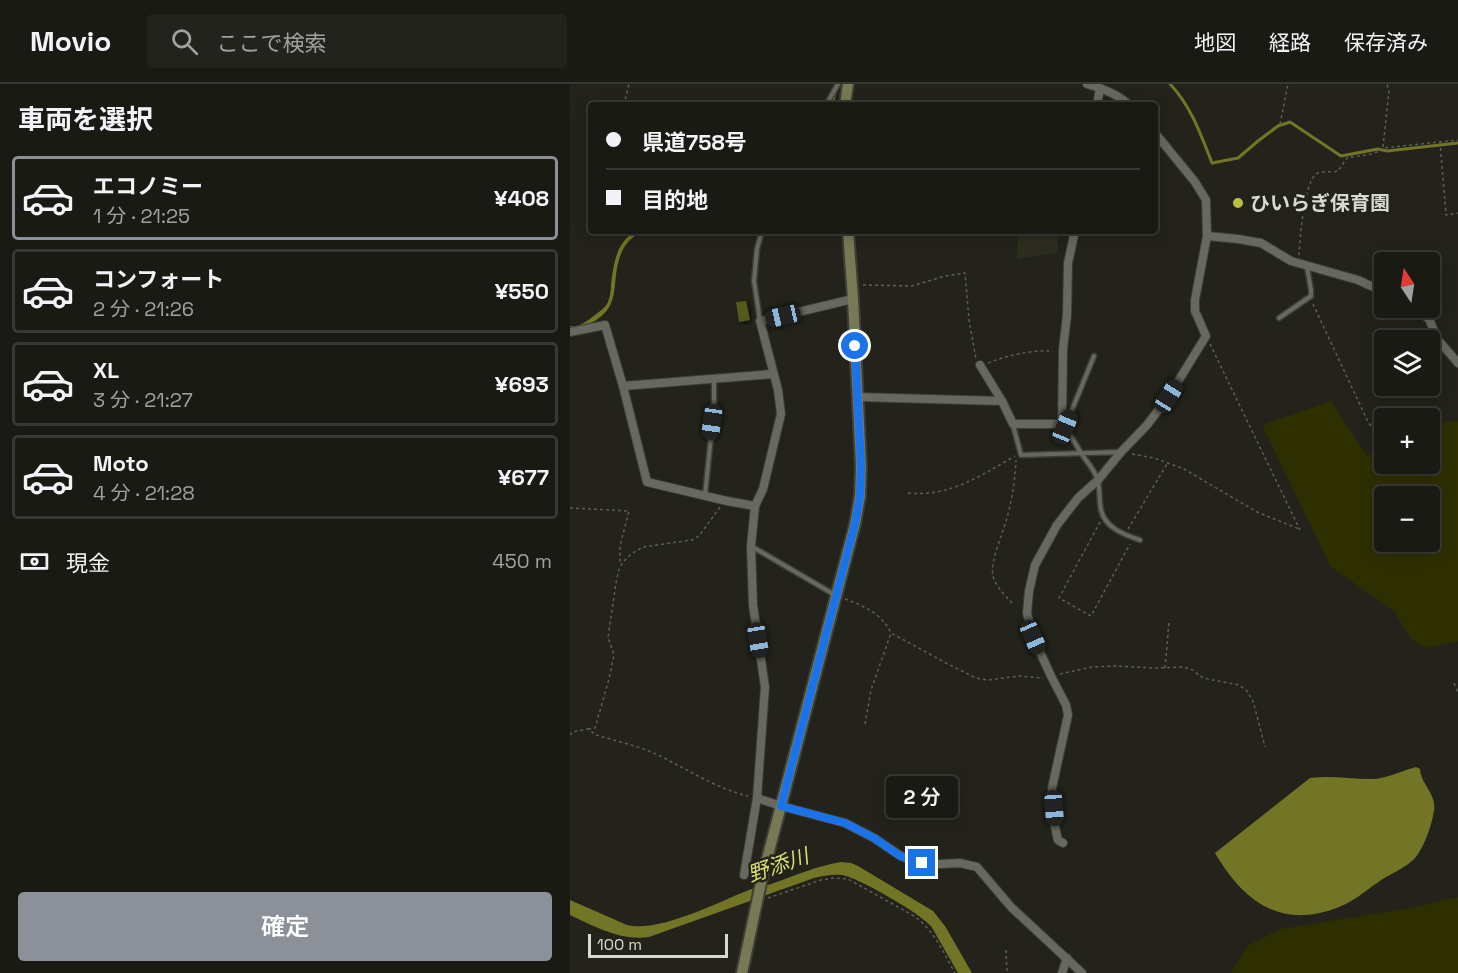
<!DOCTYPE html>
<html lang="ja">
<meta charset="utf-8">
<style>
:root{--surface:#1a1a14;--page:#23231d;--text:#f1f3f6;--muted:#9fa1a0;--line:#383834;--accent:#8c9099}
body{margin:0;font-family:"Space Grotesk","Noto Sans JP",sans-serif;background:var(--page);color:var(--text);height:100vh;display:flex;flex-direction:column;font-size:22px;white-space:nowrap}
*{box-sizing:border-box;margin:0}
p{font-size:20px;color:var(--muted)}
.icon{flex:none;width:33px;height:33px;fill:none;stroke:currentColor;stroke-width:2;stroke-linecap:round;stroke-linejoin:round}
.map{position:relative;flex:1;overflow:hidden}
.details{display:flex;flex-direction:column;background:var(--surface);width:570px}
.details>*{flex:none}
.top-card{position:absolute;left:18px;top:18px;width:570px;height:132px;border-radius:6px;box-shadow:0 3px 15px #0003,0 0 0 2px var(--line);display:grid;align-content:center;height:132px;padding:0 18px;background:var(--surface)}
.needle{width:39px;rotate:348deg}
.fabs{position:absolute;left:804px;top:168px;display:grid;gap:12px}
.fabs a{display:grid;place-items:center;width:66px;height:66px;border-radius:6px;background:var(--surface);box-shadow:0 3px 15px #0003,0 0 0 2px var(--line);font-size:30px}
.scale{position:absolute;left:18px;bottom:15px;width:140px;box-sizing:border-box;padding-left:6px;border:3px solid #d9d9d4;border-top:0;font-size:16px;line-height:21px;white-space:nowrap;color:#d9d9d4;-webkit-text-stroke:4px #23231b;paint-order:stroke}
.end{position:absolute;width:27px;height:27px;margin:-14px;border:8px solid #1a73e8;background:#fff;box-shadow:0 0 0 3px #fff}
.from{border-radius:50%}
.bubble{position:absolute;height:42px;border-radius:6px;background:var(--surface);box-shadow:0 3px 15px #0003,0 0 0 2px var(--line);font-size:20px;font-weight:600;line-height:42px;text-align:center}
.car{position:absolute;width:18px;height:36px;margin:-18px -9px;border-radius:8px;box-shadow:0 0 4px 2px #0007;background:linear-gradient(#222 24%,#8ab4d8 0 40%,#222 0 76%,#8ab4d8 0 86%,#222 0)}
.top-card b{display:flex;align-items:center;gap:21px;height:57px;font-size:22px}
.top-card b+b{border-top:2px solid var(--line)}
.top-card i{width:15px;height:15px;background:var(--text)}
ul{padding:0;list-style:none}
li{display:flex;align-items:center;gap:18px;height:84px;margin:0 12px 9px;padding:0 6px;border:3px solid var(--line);border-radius:6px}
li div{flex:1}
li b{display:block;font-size:22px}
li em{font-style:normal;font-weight:600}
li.on{border-color:var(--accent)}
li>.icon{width:54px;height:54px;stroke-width:1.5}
h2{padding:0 18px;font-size:27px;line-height:72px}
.pay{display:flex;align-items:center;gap:15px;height:66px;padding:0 18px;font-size:22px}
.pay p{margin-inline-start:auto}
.action{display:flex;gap:12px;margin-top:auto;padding:12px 18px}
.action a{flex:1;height:69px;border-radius:6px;background:var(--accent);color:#fff;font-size:24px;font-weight:600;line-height:69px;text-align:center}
header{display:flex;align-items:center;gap:36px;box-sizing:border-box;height:84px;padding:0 30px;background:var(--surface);border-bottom:2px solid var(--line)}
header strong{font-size:28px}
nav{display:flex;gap:33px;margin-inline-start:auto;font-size:21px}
.search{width:420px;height:54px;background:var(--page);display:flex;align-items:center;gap:15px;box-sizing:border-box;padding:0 21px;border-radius:6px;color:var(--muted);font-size:22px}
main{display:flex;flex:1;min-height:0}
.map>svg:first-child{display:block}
.built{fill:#2c2d1f}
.green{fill:#2e2f00;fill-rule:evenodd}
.water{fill:#727426}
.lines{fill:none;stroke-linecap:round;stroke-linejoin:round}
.stream{stroke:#727426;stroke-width:3}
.building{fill:#56581d;filter:url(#shadow)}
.service-casing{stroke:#3d3e37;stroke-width:7}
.minor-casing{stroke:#3d3e37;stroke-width:10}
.secondary-casing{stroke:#3d3e37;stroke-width:14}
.path{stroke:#5e5e57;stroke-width:1.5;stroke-dasharray:3 3;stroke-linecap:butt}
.service{stroke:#67685e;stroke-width:4}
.minor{stroke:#67685e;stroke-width:8}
.secondary{stroke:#787954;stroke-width:10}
.route{stroke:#1a73e8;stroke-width:8}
.poi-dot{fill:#bbc044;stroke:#23231b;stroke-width:2}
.labels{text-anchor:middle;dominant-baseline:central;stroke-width:5;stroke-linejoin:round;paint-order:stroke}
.poi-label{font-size:20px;font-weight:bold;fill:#d9d9d4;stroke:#23231b;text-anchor:start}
.water-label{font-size:21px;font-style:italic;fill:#d8dd73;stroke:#23231b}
</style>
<header>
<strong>Movio</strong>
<div class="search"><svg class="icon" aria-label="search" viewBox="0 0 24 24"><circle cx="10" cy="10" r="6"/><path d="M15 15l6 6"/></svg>ここで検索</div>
<nav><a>地図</a><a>経路</a><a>保存済み</a></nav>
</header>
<main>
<section class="details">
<h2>車両を選択</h2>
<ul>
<li class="on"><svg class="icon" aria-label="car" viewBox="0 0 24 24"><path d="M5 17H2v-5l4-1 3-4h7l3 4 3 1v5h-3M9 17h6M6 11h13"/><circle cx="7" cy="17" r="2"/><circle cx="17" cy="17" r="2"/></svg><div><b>エコノミー</b><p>1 分 · 21:25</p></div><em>¥408</em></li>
<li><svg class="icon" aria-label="car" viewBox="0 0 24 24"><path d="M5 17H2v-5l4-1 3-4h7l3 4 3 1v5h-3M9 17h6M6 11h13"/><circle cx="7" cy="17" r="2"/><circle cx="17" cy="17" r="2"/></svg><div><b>コンフォート</b><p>2 分 · 21:26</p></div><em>¥550</em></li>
<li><svg class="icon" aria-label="car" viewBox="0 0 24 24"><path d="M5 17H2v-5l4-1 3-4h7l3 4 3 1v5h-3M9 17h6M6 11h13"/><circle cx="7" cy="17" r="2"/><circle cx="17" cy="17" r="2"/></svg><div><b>XL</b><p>3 分 · 21:27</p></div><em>¥693</em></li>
<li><svg class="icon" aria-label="car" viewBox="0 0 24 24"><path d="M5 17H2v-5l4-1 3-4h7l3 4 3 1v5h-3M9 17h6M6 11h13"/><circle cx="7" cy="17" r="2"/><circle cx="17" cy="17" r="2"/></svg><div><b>Moto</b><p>4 分 · 21:28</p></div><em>¥677</em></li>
</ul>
<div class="pay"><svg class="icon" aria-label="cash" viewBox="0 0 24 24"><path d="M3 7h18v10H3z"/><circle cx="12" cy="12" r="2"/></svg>現金<p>450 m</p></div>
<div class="action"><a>確定</a></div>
</section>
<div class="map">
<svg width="888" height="889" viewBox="0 0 888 889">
<defs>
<filter id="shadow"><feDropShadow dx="2.5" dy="2.5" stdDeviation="3" flood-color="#0009"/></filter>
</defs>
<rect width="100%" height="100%" fill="#23231b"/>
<path class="built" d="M448 147H487L488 168 447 175Z"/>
<g class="green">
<path d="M761 317 797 372 814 364V380H860V344L872 338 888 337V557L857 564 841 555 824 527 761 483 692 341ZM814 412H860V458H814Z"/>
<path d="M888 813V889H661L679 861 711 845 845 823Z"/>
</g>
<g class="water">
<path d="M66 147H74C50 157 47 178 45 201 44 207 44 213 41 219 35 235 15 243 0 246V242C9 243 14 239 21 234 27 229 35 225 38 218 40 213 41 206 41 200 44 179 46 158 66 147Z"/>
<path d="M846 683 850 685C851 701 867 710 864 727 862 740 854 764 845 774 835 785 819 790 807 799 795 807 783 818 769 823 711 846 674 818 645 769L740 694C760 691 780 695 801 695 816 695 831 687 846 683Z"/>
<path d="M271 778 281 779 288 782 363 827 375 842 402 889H388L361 842C348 828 289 794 272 791 262 790 253 792 244 794L79 853C51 857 25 843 0 831V816L57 841C89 849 148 818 179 806 186 803 194 802 201 800 224 792 247 782 271 778Z"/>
</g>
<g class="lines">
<g class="stream">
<path d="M600 0C621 22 631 51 642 79L668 74 688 57 708 42 720 38 771 72 808 65 817 67 888 59"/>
<path d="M262 21 265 8"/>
</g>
</g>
<path class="building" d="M176 217 180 236 169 238 166 218Z"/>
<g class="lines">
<g class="service-casing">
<g id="service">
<path d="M256 21 268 0"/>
<path d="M709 234 741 212V206L737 183"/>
<path d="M190 237 184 197 187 165 192 147"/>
<path d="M865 295 866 257"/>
<path d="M443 341 451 371 551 368"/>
<path d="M493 341C500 350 505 359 511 369 517 378 525 386 528 397 530 406 529 416 531 426 535 444 555 451 570 456"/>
<path d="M495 343 524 272"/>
<path d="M135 411 144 324V296"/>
<path d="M181 462 265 511"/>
</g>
</g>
<g class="minor-casing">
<g id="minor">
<path d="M517 0C531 4 548 10 559 21"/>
<path d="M527 21 530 4"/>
<path d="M637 152 668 155 691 159 721 177 788 196 814 208"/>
<path d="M845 224 859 235 868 256 888 279"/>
<path d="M0 248 35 241 53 302 77 398 157 417 185 422"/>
<path d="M410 281 432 317"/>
<path d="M53 302 203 290"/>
<path d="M288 313 432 317 443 340H492L493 265 497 231 498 179 505 147"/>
<path d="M187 714 211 722 275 739 304 754 331 772 340 776 352 779 370 780 390 779 407 783 441 823 512 889"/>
<path d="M493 759 488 756 485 743 482 704 498 631 496 621 481 592 463 553 457 529 459 507 465 481 487 441 508 414 528 396 551 368 577 341 599 312 636 252 625 227V216L637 152 636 116 625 98 585 49"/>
<path d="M174 791 187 714 195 603 183 521 181 462 185 422 193 405 211 330 208 306 190 237 283 215"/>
<path d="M492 889 497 874"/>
</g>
</g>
<g class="secondary-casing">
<g id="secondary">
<path d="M275 21 278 0"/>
<path d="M172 889 192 794 285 440 290 412 291 382 283 215 278 147"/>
</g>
</g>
<g class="path">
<path d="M54 21 59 0"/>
<path d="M710 40 718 0"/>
<path d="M870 58 876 131 888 129"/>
<path d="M813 63 819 7 817 0"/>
<path d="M729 171C730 154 734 102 745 91 750 86 762 89 768 87L777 74C789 71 805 72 813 64L888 56"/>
<path d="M293 201 342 202 375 192 395 189 399 236 406 275"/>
<path d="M743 220 798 338 806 348"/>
<path d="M640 260 730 446"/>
<path d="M418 279C438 271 461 266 483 267"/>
<path d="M562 370 584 374 614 385 687 428 729 445"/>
<path d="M338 409C380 413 410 392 445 372"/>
<path d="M0 424 59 427 50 462V480"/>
<path d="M530 438 489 514 521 532 560 460"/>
<path d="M558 445 597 380"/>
<path d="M275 515C294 522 312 530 321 549L376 579 406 594 418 596 449 592 473 594"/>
<path d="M442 519C435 511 426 503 423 492 420 478 432 451 436 437 442 417 445 397 446 376"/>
<path d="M595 584 599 538"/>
<path d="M490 590 522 583 544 582 584 584 613 583 621 585 633 594 669 601 677 607 683 617 695 663"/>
<path d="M884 599 888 609"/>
<path d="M295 640 301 606 321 549"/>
<path d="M18 645 25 644 39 595 44 571 38 553 46 499 49 485 53 478 61 470 73 463 122 456 129 452 150 423"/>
<path d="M0 651 2 648 18 645 26 651C46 657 69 662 88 671 119 686 145 704 178 712"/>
<path d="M198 814 251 796 264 794 278 795 344 832C364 846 373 868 385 889"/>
<path d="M436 866 437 889"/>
</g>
<use href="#service" class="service"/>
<use href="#minor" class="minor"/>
<use href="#secondary" class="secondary"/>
</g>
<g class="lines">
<path class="route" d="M285 262 291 382 290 412 285 440 211 722 275 739 304 754 330 772 352 779"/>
</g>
<circle class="poi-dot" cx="668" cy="119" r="6"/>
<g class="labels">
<g class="poi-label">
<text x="680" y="119">ひいらぎ保育園</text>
</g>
<g class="water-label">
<text transform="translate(208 781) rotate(-19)">野添川</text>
</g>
</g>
</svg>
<div class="fabs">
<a><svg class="needle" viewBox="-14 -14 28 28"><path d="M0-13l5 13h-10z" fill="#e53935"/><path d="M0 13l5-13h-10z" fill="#9fa1a0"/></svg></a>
<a><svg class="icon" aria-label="layers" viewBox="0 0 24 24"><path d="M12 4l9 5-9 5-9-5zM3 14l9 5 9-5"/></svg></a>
<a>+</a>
<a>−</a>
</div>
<div class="scale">100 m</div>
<i class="end from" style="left:285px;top:262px"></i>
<i class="end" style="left:352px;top:779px"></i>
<div class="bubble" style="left:316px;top:692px;width:72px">2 分</div>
<i class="car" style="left:213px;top:232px;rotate:257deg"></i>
<i class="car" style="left:599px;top:312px;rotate:32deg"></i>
<i class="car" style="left:142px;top:338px;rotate:188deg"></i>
<i class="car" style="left:495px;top:343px;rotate:22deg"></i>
<i class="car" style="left:463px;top:553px;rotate:156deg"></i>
<i class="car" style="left:188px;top:556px;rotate:171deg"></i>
<i class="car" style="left:484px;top:724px;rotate:176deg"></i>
<div class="top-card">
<b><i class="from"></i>県道758号</b>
<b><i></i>目的地</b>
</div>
</div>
</main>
